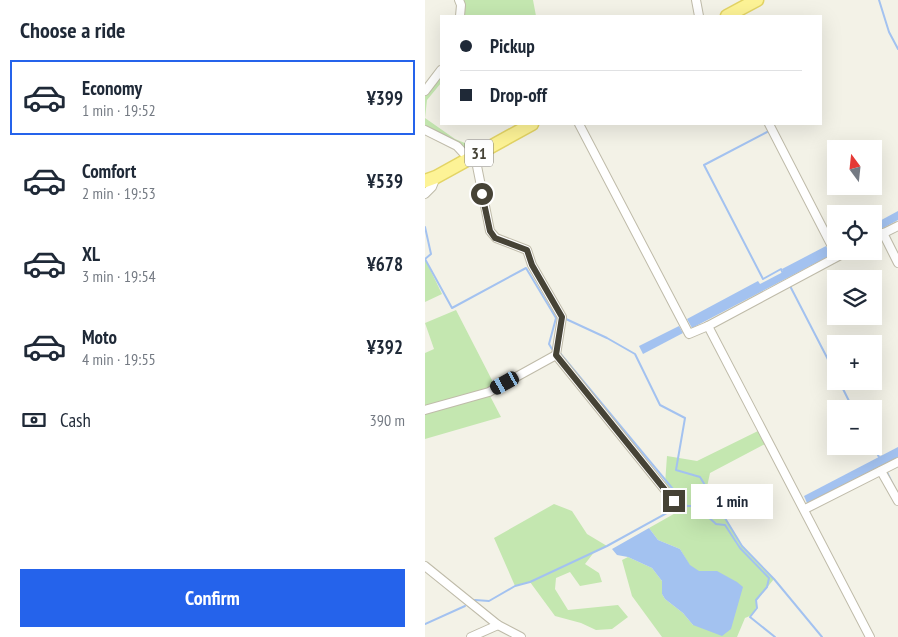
<!DOCTYPE html>
<meta charset="utf-8">
<style>
:root{--surface:#fff;--page:#f6f6f7;--text:#1f2937;--muted:#747a83;--line:#e0e1e3;--accent:#2563eb}
body{margin:0;font-family:"PT Sans Narrow",sans-serif;background:var(--page);color:var(--text);height:100vh;display:flex;flex-direction:column;font-size:19px;white-space:nowrap}
*{box-sizing:border-box;margin:0}
p{font-size:16px;color:var(--muted)}
.icon{flex:none;width:28px;height:28px;fill:none;stroke:currentColor;stroke-width:2;stroke-linecap:round;stroke-linejoin:round}
.map{position:relative;flex:1;overflow:hidden}
.sheet{display:flex;flex-direction:column;background:var(--surface);width:425px}
.sheet>*{flex:none}
.hud{position:absolute;left:15px;top:15px;width:382px;height:110px;border-radius:0px;box-shadow:0 5px 20px #0002;display:grid;align-content:center;height:110px;padding:0 20px;background:var(--surface)}
.needle{width:32px;rotate:345deg}
.controls{position:absolute;left:402px;top:140px;display:grid;gap:10px}
.controls a{display:grid;place-items:center;width:55px;height:55px;border-radius:0px;background:var(--surface);box-shadow:0 5px 20px #0002;font-size:25px}
.end{position:absolute;width:22px;height:22px;margin:-11px;border:6px solid #464336;background:#fff;box-shadow:0 0 0 2px #fff}
.from{border-radius:50%}
.bubble{position:absolute;height:35px;border-radius:0px;background:var(--surface);box-shadow:0 5px 20px #0002;font-size:16px;font-weight:700;line-height:35px;text-align:center}
.car{position:absolute;width:15px;height:30px;margin:-15px -8px;border-radius:6px;box-shadow:0 0 4px 1px #0007;background:linear-gradient(#222 24%,#8ab4d8 0 40%,#222 0 76%,#8ab4d8 0 86%,#222 0)}
.hud b{display:flex;align-items:center;gap:18px;height:48px;font-size:19px}
.hud b+b{border-top:1px solid var(--line)}
.hud i{width:12px;height:12px;background:var(--text)}
ul{padding:0;list-style:none}
li{display:flex;align-items:center;gap:15px;height:75px;margin:0 10px 8px;padding:0 10px;border:2px solid transparent;border-radius:0px}
li div{flex:1}
li b{display:block;font-size:19px}
li em{font-style:normal;font-weight:700}
li.selected{border-color:var(--accent)}
li>.icon{width:45px;height:45px;stroke-width:1.5}
h2{padding:0 20px;font-size:22px;line-height:60px}
.pay{display:flex;align-items:center;gap:12px;height:55px;padding:0 20px;font-size:19px}
.pay p{margin-inline-start:auto}
.button{display:flex;gap:10px;margin-top:auto;padding:10px 20px}
.button a{flex:1;height:58px;border-radius:0px;background:var(--accent);color:#fff;font-size:20px;font-weight:700;line-height:58px;text-align:center}
main{display:flex;flex:1;min-height:0}
.map>svg:first-child{display:block}
.green{fill:#c4e7b0}
.water{fill:#a3c2f0}
.lines{fill:none;stroke-linecap:round;stroke-linejoin:round}
.stream{stroke:#a3c2f0;stroke-width:2}
.minor-casing{stroke:#bfbba9;stroke-width:10}
.primary-casing{stroke:#e3d465;stroke-width:15}
.minor{stroke:#fff;stroke-width:8}
.primary{stroke:#fdf396;stroke-width:12}
.route{stroke:#464336;stroke-width:6}
.labels{text-anchor:middle;dominant-baseline:central;stroke-width:4;stroke-linejoin:round;paint-order:stroke}
.shield{fill:#fff;stroke:#7e7b72;stroke-width:1}
.shield-label{font-size:16px;font-weight:bold;fill:#464336}
</style>
<main>
<section class="sheet">
<h2>Choose a ride</h2>
<ul>
<li class="selected"><svg class="icon" aria-label="car" viewBox="0 0 24 24"><path d="M5 17H2v-5l4-1 3-4h7l3 4 3 1v5h-3M9 17h6M6 11h13"/><circle cx="7" cy="17" r="2"/><circle cx="17" cy="17" r="2"/></svg><div><b>Economy</b><p>1 min · 19:52</p></div><em>¥399</em></li>
<li><svg class="icon" aria-label="car" viewBox="0 0 24 24"><path d="M5 17H2v-5l4-1 3-4h7l3 4 3 1v5h-3M9 17h6M6 11h13"/><circle cx="7" cy="17" r="2"/><circle cx="17" cy="17" r="2"/></svg><div><b>Comfort</b><p>2 min · 19:53</p></div><em>¥539</em></li>
<li><svg class="icon" aria-label="car" viewBox="0 0 24 24"><path d="M5 17H2v-5l4-1 3-4h7l3 4 3 1v5h-3M9 17h6M6 11h13"/><circle cx="7" cy="17" r="2"/><circle cx="17" cy="17" r="2"/></svg><div><b>XL</b><p>3 min · 19:54</p></div><em>¥678</em></li>
<li><svg class="icon" aria-label="car" viewBox="0 0 24 24"><path d="M5 17H2v-5l4-1 3-4h7l3 4 3 1v5h-3M9 17h6M6 11h13"/><circle cx="7" cy="17" r="2"/><circle cx="17" cy="17" r="2"/></svg><div><b>Moto</b><p>4 min · 19:55</p></div><em>¥392</em></li>
</ul>
<div class="pay"><svg class="icon" aria-label="cash" viewBox="0 0 24 24"><path d="M3 7h18v10H3z"/><circle cx="12" cy="12" r="2"/></svg>Cash<p>390 m</p></div>
<div class="button"><a>Confirm</a></div>
</section>
<div class="map">
<svg width="473" height="637" viewBox="0 0 473 637">
<rect width="100%" height="100%" fill="#f3f2e7"/>
<g class="green">
<path d="M37 0H108L111 16H38Z"/>
<path d="M16 73V83L2 100 0 118 30 139 52 148 43 153 0 127V93Z"/>
<path d="M0 259 17 294 0 302Z"/>
<path d="M31 310 69 384 65 396 76 417 0 439V353L9 349 0 323Z"/>
<path d="M335 430 342 443 285 473 282 487 317 546 349 579 332 600C332 609 329 615 320 618L312 637H237L207 596 197 560 203 557 227 568 237 581V594L240 599 258 613 268 625 292 571 274 572 265 566 255 549 233 540 224 528 254 511 251 499 240 484 242 456 272 461Z"/>
<path d="M129 504 147 511 162 534 182 546 170 551 160 564 174 573 177 582 155 586 145 572 131 578 130 589 143 610 193 605 203 617 187 629 171 630 156 623 130 616 105 582 90 586 69 538Z"/>
</g>
<g class="water">
<path d="M473 211V220L449 233V224Z"/>
<path d="M401 246 406 255 267 328 262 319 333 281 335 284 358 272 357 269Z"/>
<path d="M254 326 258 333 218 354 214 346Z"/>
<path d="M473 447V457L382 503 379 496Z"/>
<path d="M224 528 233 540 255 549 265 565 274 571H292L312 582 318 587 306 629 297 636 268 625 258 613 240 599 237 594V581L227 568 203 557 192 555 187 549Z"/>
</g>
<g class="lines">
<g class="stream">
<path d="M454 0 464 32 473 49"/>
<path d="M344 131 279 165 338 279 356 269 358 274"/>
<path d="M0 227 6 254 0 259"/>
<path d="M0 259 27 308 101 268 131 318 124 344 127 349 130 350"/>
<path d="M364 284 411 375"/>
<path d="M141 319 182 338 210 354 235 405 260 418 251 470 275 477 317 546 349 579 397 637"/>
<path d="M134 352 262 506H271L291 524 300 525 315 548 344 578 342 587 331 600 332 608 325 617 350 637"/>
<path d="M414 381 428 409"/>
<path d="M448 446 454 457"/>
<path d="M461 470 471 491"/>
<path d="M50 600 64 601 90 586 105 582 182 546 260 503"/>
<path d="M0 624 40 606"/>
</g>
<g class="minor-casing">
<g id="minor">
<path d="M34 0 36 5 35 16"/>
<path d="M271 0 274 16"/>
<path d="M0 91 16 70"/>
<path d="M154 124 264 334 283 326 423 251"/>
<path d="M344 124 412 256"/>
<path d="M0 130 32 146 44 159"/>
<path d="M50 156 65 231 71 238 102 250 107 265 137 317 131 355 249 501"/>
<path d="M0 194 7 187 11 177"/>
<path d="M458 233 473 263"/>
<path d="M449 238 473 226"/>
<path d="M283 326 445 637"/>
<path d="M0 410 64 392 131 355"/>
<path d="M456 471 473 501"/>
<path d="M380 509 473 462"/>
<path d="M0 566 73 625 96 637"/>
<path d="M46 637 73 625"/>
</g>
</g>
<g class="primary-casing">
<g id="primary">
<path d="M302 16 332 0"/>
<path d="M0 181 11 177 107 124"/>
</g>
</g>
<use href="#minor" class="minor"/>
<use href="#primary" class="primary"/>
</g>
<g class="lines">
<path class="route" d="M57 194 65 231 70 238 102 250 107 265 137 317 131 355 249 501"/>
</g>
<g class="labels">
<rect class="shield" x="40" y="139.5" width="28" height="27" rx="4"/>
<g class="shield-label">
<text x="54" y="153">31</text>
</g>
</g>
</svg>
<div class="controls">
<a><svg class="needle" viewBox="-14 -14 28 28"><path d="M0-13l5 13h-10z" fill="#e53935"/><path d="M0 13l5-13h-10z" fill="#747a83"/></svg></a>
<a><svg class="icon" aria-label="locate" viewBox="0 0 24 24"><circle cx="12" cy="12" r="6"/><path d="M12 2v4M12 18v4M2 12h4M18 12h4"/></svg></a>
<a><svg class="icon" aria-label="layers" viewBox="0 0 24 24"><path d="M12 4l9 5-9 5-9-5zM3 14l9 5 9-5"/></svg></a>
<a>+</a>
<a>−</a>
</div>
<i class="end from" style="left:57px;top:194px"></i>
<i class="end" style="left:249px;top:501px"></i>
<div class="bubble" style="left:266px;top:484px;width:82px">1 min</div>
<i class="car" style="left:80px;top:383px;rotate:241deg"></i>
<div class="hud">
<b><i class="from"></i>Pickup</b>
<b><i></i>Drop-off</b>
</div>
</div>
</main>
